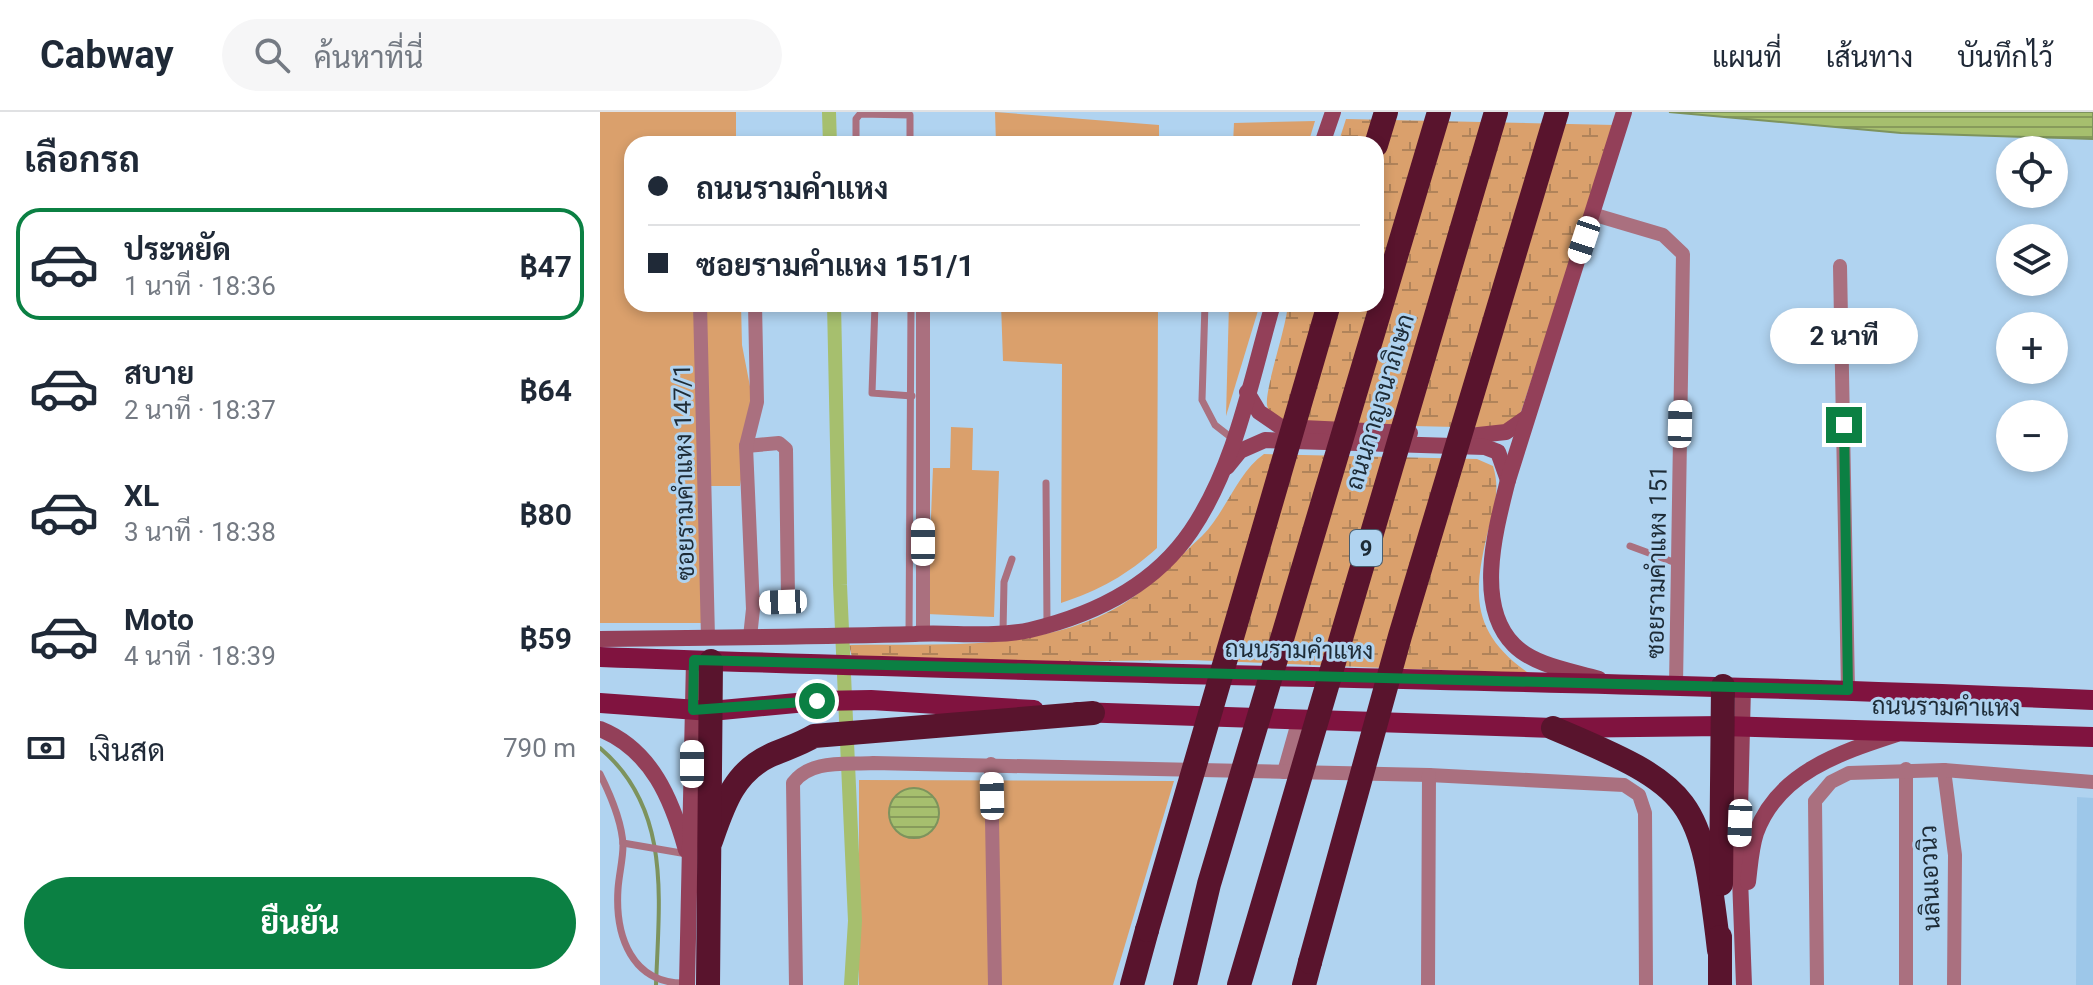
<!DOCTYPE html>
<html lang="th">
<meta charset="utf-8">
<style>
:root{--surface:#fff;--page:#f6f6f7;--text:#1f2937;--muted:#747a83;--line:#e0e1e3;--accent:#0b8043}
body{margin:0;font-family:Roboto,Sarabun,sans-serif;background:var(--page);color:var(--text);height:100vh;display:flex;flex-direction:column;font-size:30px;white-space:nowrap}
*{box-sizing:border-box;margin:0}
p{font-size:26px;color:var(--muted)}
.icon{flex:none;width:44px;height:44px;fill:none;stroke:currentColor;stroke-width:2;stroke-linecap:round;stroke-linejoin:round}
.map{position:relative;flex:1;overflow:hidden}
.side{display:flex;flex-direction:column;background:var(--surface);width:600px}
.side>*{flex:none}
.banner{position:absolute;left:24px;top:24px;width:760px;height:176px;border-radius:24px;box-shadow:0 4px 12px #0003;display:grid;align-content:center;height:176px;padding:0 24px;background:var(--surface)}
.buttons{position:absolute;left:1396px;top:24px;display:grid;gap:16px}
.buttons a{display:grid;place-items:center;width:72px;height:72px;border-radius:50%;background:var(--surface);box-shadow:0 4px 12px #0003;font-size:40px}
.end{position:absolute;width:36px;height:36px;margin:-18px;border:10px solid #0b8043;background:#fff;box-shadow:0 0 0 4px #fff}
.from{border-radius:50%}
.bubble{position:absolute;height:56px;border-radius:28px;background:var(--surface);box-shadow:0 4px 12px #0003;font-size:26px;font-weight:700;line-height:56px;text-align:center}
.car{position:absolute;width:24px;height:48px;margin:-24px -12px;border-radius:10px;box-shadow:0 0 6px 2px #0007;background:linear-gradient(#fff 24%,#345 0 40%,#fff 0 76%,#345 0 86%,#fff 0)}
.banner b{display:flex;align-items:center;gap:28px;height:76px;font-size:30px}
.banner b+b{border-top:2px solid var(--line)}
.banner i{width:20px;height:20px;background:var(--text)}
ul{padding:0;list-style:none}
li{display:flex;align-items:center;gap:24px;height:112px;margin:0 16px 12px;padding:0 8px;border:4px solid transparent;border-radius:24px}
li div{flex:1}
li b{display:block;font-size:30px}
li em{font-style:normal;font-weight:700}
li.current{border-color:var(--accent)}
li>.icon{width:72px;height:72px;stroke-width:1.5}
h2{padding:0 24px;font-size:36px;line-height:96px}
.pay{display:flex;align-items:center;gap:20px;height:88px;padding:0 24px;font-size:30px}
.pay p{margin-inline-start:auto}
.button{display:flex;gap:16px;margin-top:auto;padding:16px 24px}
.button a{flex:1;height:92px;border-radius:48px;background:var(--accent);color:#fff;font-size:32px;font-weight:700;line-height:92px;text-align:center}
header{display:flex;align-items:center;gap:48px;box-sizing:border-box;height:112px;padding:0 40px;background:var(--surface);border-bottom:2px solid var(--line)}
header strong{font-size:38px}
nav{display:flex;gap:44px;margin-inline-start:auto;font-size:28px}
.search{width:560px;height:72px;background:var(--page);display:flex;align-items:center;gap:20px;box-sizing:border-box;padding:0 28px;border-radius:44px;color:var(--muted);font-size:30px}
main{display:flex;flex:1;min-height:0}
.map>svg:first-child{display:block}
.built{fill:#9dc7e9}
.grass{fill:#daa06c}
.wetland{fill:url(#wetland-marsh)}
.water{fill:url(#water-rules);stroke:#7d935d;stroke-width:2}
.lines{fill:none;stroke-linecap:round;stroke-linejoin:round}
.stream{stroke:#7d935d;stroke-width:4}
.canal{stroke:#a6bf6e;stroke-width:14}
.service{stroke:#aa707f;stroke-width:7}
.minor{stroke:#aa707f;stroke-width:14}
.secondary{stroke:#934059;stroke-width:16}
.primary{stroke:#80133f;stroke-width:20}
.motorway{stroke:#59142d;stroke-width:24}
.motorway-bridge{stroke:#59142d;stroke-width:24}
.route{stroke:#0b8043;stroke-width:10}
.labels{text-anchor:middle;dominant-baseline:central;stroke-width:6;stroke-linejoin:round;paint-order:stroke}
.shield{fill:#b0d3f0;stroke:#495d6e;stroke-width:2}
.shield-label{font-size:22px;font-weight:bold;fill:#1d2b36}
.street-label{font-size:24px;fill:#1d2b36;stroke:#b0d3f0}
</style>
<header>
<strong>Cabway</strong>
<div class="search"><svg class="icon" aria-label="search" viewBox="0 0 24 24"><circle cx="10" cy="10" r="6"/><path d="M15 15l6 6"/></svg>ค้นหาที่นี่</div>
<nav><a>แผนที่</a><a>เส้นทาง</a><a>บันทึกไว้</a></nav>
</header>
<main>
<section class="side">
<h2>เลือกรถ</h2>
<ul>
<li class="current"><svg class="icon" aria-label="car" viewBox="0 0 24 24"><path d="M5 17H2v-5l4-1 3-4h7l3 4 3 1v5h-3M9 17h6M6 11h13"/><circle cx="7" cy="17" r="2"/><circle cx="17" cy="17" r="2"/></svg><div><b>ประหยัด</b><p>1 นาที · 18:36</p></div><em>฿47</em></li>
<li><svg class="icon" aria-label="car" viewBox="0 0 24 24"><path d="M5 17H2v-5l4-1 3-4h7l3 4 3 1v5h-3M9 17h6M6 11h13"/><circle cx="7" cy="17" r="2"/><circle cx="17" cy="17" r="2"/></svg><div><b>สบาย</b><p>2 นาที · 18:37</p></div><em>฿64</em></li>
<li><svg class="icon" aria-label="car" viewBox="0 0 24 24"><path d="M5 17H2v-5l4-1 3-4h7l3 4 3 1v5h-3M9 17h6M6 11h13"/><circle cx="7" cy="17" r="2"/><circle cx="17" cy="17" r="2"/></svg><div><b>XL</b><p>3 นาที · 18:38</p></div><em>฿80</em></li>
<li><svg class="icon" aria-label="car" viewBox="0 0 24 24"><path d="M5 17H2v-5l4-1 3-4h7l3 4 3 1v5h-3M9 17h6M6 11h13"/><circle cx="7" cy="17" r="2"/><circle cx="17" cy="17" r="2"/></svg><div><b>Moto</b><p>4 นาที · 18:39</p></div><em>฿59</em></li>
</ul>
<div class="pay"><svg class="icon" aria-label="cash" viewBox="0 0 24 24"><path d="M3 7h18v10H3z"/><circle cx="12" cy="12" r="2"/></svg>เงินสด<p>790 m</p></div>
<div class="button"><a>ยืนยัน</a></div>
</section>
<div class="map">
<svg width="1493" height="873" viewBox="0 0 1493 873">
<defs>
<pattern id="wetland-marsh" width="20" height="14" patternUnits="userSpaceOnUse" patternTransform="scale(2)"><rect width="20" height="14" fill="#daa06c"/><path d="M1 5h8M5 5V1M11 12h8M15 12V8" fill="none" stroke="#b0835a"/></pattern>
<pattern id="water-rules" width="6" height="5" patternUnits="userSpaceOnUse" patternTransform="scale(2)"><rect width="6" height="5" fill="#a6bf6e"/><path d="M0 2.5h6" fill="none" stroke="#879b5b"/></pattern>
</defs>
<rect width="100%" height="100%" fill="#b0d3f0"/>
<path class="built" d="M1477 685 1493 686V873H1476Z"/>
<g class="grass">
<path d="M0 0H136V32H32V192H141L142 233 153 290 140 374H103L105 511H0Z"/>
<path d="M395 0 559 13V32H396Z"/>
<path d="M715 9 708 32H633L634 11Z"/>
<path d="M401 192H558L557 436C527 463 500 478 461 491L462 252 403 249Z"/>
<path d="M629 192H660L626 304Z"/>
<path d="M351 315 373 316 372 358 399 359 394 505 327 502 333 356H350Z"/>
<path d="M259 668 574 669 513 873H259Z"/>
</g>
<g class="wetland">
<path d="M746 7 1015 13 920 303 899 316 683 311C675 307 669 303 667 293 665 276 686 217 688 192H776V32H738Z"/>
<path d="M664 342 877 347 893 354C900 377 895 392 889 415 873 480 869 520 930 562L591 548 415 550 252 545 249 533C340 531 442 541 523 492 552 474 577 447 602 424 626 400 637 361 664 342Z"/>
</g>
<g class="water">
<path d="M1069 0H1493V27L1301 21Z"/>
<circle cx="314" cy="701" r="25"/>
</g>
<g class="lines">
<path class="stream" d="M0 636C72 697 59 787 56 873"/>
<g class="canal">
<path d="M229 0 230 32"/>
<path d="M234 192 240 473 255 809 251 873"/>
</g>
<g class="service">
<path d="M256 32V7L260 2 310 3V32"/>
<path d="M275 192 272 281 312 284"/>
<path d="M605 192 602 288 615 313 633 327"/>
<path d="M446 371 447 511"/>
<path d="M1030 434 1076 451"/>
<path d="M403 520 404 470 412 447"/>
<path d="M309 522 311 192"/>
<path d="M0 662C10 682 22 710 23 733 23 748 19 762 18 777 15 823 31 873 87 871"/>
<path d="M23 731 87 742"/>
</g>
<g class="minor">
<path d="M992 102 1063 123 1083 142 1076 573"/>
<path d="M1240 154 1248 578"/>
<path d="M100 192 108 526"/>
<path d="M146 334 179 331 186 337 188 486 183 490 153 491"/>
<path d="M323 521V192"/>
<path d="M150 525 153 497 146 334 157 290 155 192"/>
<path d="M391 652 395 873"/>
<path d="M1306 657V873"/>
<path d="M1344 658 1355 743 1354 873"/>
<path d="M684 660 699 607"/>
<path d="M196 873 193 671C211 647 245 653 273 651L829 663 1024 673 1039 683 1045 701 1046 873"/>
<path d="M828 873 829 663"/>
<path d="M1217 873 1215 689 1231 670 1249 661 1344 658 1493 670"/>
</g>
<g class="secondary">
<path d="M722 32 733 0"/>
<path d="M647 280 659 300 681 315 810 321"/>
<path d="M869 324 906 320 926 306"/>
<path d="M627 355 640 339 665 328 885 335 898 340 908 368"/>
<path d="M0 527C105 526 210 525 315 522 352 520 394 526 430 518 493 503 553 475 591 419 636 353 651 267 673 192"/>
<path d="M999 567C973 559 935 554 914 533 874 493 896 416 908 368L1024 0"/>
<path d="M1143 575 1139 739 1144 873"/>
<path d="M0 617C52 638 72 688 86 738"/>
<path d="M1148 770C1150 754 1151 736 1156 721 1178 660 1242 640 1297 622"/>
<path d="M87 873 94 548"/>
</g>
<g class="primary">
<path d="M0 545C497 564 996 567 1493 588"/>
<path d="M0 591 111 599 217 589 271 588 434 598"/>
<path d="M477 600 953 616 1123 614 1493 625"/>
</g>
<g class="motorway">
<path d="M776 33 786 0"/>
<path d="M953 616C1096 676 1101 685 1119 838"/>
<path d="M111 729C123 695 133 661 169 644 184 637 199 633 214 624L493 601"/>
<path d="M1121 772 1123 574"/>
<path d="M108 873 111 549"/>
<path d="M532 873 547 818"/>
<path d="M704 873 710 850"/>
<path d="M1120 873V825"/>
</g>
<g class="motorway-bridge">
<path d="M547 818 729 192"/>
<path d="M710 850 800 524 957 0"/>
<path d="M585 873 609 772 839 0"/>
<path d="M639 873 896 0"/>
</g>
</g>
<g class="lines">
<path class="route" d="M217 589 93 598 94 548 1248 578 1244 313"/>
</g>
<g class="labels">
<rect class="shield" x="750" y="418" width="32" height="36" rx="6"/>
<g class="shield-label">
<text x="766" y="436">9</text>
</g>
<g class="street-label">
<text transform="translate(780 290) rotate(-73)">ถนนกาญจนาภิเษก</text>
<text transform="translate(84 360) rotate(-91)">ซอยรามคำแหง 147/1</text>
<text transform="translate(1057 450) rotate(-89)">ซอยรามคำแหง 151</text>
<text transform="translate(699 538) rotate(1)">ถนนรามคำแหง</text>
<text transform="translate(1346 595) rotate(1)">ถนนรามคำแหง</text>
<text transform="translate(1330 766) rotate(-92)">นลินเอวนิว</text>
</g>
</g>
</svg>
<div class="buttons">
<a><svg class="icon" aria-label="locate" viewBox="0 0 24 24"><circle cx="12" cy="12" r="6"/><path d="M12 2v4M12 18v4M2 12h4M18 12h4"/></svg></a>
<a><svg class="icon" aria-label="layers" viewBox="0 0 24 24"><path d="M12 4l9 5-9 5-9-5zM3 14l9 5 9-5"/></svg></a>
<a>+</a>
<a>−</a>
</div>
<i class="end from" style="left:217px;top:589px"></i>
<i class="end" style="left:1244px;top:313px"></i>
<div class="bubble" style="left:1170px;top:196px;width:148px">2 นาที</div>
<i class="car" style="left:984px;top:128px;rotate:198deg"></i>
<i class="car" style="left:1080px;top:312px;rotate:1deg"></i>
<i class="car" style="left:323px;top:430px;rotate:0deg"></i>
<i class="car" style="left:183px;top:490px;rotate:268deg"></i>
<i class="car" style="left:92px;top:652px;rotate:0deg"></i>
<i class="car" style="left:392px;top:684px;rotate:359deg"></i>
<i class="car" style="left:1140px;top:711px;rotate:182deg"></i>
<div class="banner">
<b><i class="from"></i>ถนนรามคำแหง</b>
<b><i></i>ซอยรามคำแหง 151/1</b>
</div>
</div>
</main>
